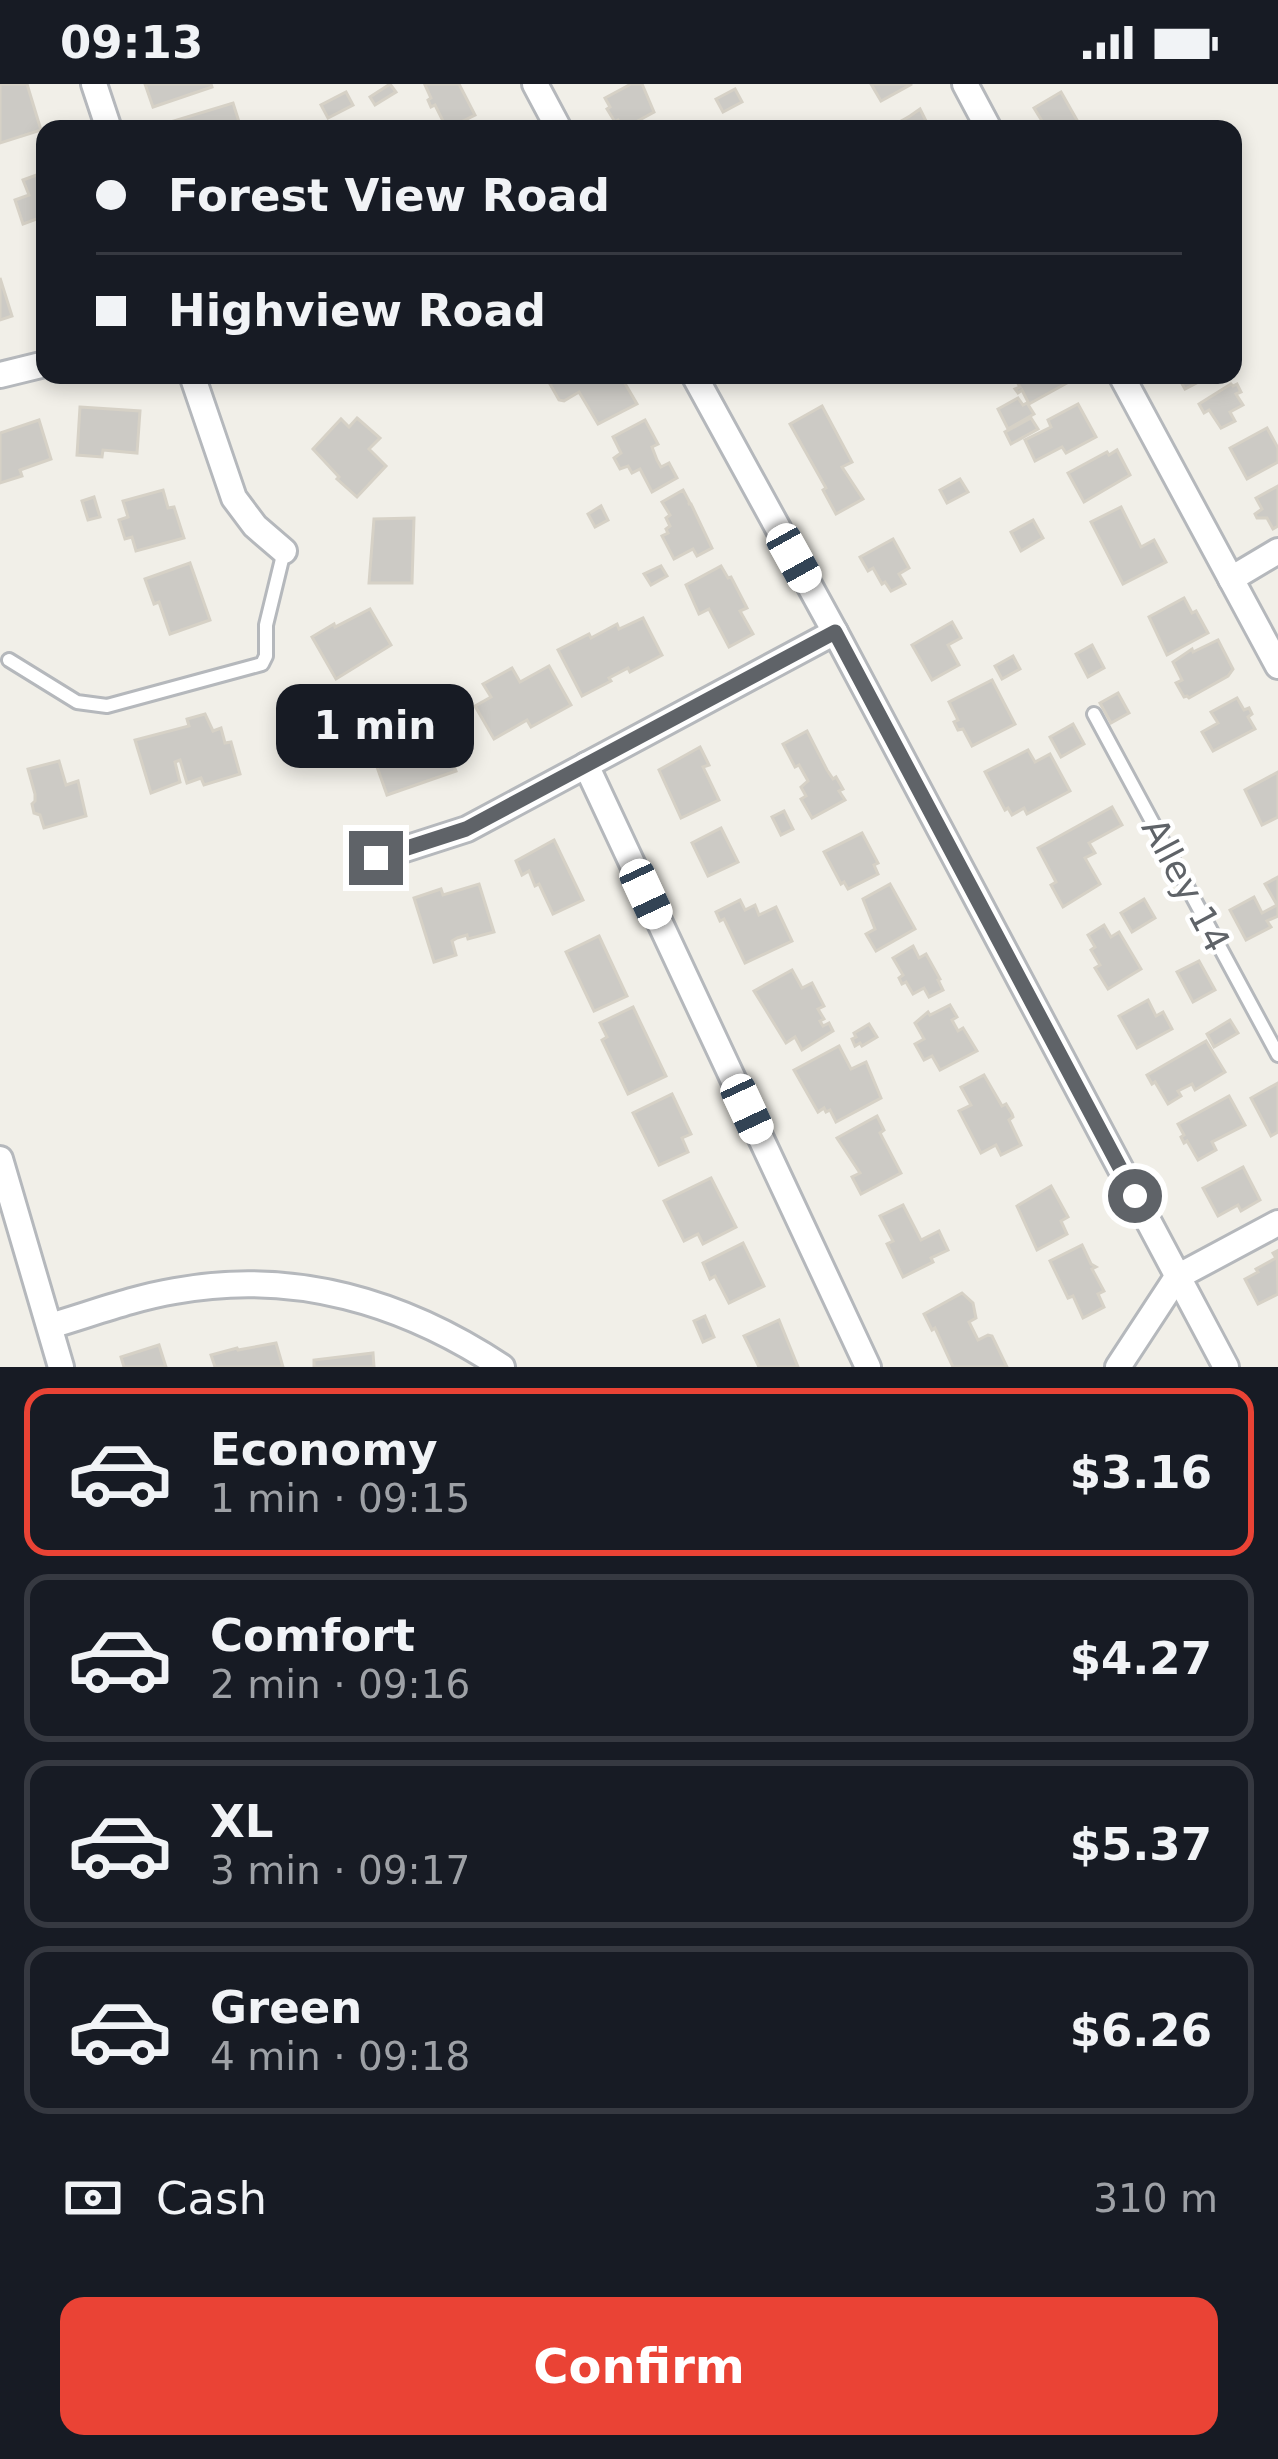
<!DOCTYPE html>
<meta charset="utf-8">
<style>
:root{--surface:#171b24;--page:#242831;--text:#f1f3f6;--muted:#9ea1a6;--line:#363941;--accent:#ea4335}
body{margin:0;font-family:"DejaVu Sans",sans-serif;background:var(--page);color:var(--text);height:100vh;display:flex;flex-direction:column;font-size:45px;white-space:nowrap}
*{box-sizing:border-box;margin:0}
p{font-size:39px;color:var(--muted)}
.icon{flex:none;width:66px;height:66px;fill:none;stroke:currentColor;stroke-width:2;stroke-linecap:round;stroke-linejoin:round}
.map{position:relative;height:1283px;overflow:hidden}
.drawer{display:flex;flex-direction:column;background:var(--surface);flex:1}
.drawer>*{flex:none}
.top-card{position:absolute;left:36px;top:36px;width:1206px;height:264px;border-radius:24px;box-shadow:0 6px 18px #0003;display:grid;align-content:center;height:264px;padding:0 60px;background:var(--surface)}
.end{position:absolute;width:54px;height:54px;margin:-27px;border:15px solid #5f6368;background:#fff;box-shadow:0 0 0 6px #fff}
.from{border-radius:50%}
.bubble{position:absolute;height:84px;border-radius:24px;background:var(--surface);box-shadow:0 6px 18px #0003;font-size:39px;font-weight:800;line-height:84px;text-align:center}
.car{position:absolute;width:36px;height:72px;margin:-36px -18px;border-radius:15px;box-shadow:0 0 9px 3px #0007;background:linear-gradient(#fff 24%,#345 0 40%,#fff 0 76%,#345 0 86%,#fff 0)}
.top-card b{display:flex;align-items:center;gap:42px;height:114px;font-size:45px}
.top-card b+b{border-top:3px solid var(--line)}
.top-card i{width:30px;height:30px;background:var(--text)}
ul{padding:21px 0 0;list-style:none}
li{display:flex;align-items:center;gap:36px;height:168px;margin:0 24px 18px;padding:0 36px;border:6px solid var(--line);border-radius:24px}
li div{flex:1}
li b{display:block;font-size:45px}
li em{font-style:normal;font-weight:800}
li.selected{border-color:var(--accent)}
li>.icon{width:108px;height:108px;stroke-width:1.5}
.pay{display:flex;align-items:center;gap:30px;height:132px;padding:0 60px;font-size:45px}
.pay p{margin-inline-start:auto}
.cta{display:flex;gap:24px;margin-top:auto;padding:24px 60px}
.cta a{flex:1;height:138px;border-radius:24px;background:var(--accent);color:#fff;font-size:48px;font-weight:800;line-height:138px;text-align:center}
.status{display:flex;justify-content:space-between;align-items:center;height:84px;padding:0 60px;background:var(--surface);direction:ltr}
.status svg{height:33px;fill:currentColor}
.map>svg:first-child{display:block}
.building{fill:#cccac5;stroke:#d6d1c6;stroke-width:3}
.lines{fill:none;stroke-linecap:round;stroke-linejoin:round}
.service-casing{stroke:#b5b8bc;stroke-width:18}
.minor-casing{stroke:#b5b8bc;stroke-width:30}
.service{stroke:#fff;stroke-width:12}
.minor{stroke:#fff;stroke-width:24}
.route{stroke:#5f6368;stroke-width:15}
.labels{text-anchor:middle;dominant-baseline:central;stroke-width:9;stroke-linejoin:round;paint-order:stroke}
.street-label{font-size:36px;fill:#5f6368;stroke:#fff}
</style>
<div class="status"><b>09:13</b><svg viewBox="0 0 49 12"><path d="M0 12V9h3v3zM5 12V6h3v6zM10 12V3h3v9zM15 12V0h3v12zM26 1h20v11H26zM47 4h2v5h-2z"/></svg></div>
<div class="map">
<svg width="1278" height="1283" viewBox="0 0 1278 1283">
<rect width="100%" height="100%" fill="#f1efe8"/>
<g class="building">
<path d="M0 0H27L41 46 0 59Z"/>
<path d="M145 0H211L212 3 153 23Z"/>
<path d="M390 0 396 8 375 21 370 13Z"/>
<path d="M427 0H459L475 31 447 45 435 21 431 23 428 16 431 14 425 1Z"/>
<path d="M631 0H642L654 28 623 45 618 36 615 38 607 25 610 23 605 14Z"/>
<path d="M871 0H912L881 17Z"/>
<path d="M735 5 742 18 723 28 716 15Z"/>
<path d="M346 8 353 21 328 34 321 21Z"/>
<path d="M1061 8 1078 38 1065 45H1047L1034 24Z"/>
<path d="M233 19 240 41 228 45H166L165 42 175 39 174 37Z"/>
<path d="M920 25 930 45H887L910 32Z"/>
<path d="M45 88V132L23 140 15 116 29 111 23 96Z"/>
<path d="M0 194 12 232 0 236Z"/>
<path d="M565 291H620L637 320 598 340 579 308 564 317 559 316 550 300Z"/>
<path d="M1018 291H1063L1067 299 1029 320 1022 306 1018 309 1015 305 1020 303 1014 293Z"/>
<path d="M1177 291H1212L1185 305Z"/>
<path d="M1231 300 1233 302 1237 300 1241 308 1236 310 1243 321 1230 328 1235 337 1221 344 1209 326 1204 329 1199 320Z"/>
<path d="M1018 314 1023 321 1027 319 1034 330 1008 345 998 325Z"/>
<path d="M1078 320 1096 353 1066 369 1062 363 1035 377 1025 356 1051 343 1048 336Z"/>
<path d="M822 322 852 378 842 383 863 415 836 430 823 406 826 404 790 340Z"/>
<path d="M80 323 140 327 137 369 103 366 102 373 77 371Z"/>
<path d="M357 334 380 354 369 365 386 382 357 413 337 395 339 393 313 365 341 335 349 343Z"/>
<path d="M1031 334 1038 345 1011 360 1005 348Z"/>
<path d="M39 336 51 375 20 386 22 392 0 399V349Z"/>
<path d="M645 336 658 360 652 363 657 376 661 383 669 379 677 394 652 408 640 385 632 389 628 382 620 385 614 374 621 369 613 353Z"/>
<path d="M1267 344 1278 364V378L1247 395 1230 364Z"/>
<path d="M1117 366 1130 391 1084 418 1068 389 1107 368 1109 371Z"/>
<path d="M960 395 968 408 947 419 940 406Z"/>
<path d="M1278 402V442L1273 445 1267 434H1257L1255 430 1262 425 1256 414Z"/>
<path d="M163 406 168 424 174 423 184 454 136 467 132 453 125 455 119 436 128 433 123 417Z"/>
<path d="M683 406 690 419 688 420H691L712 464 697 472 693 465 674 475 662 452 668 449 666 445 670 442 666 434 670 431 662 418Z"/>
<path d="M94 413 100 433 88 436 82 417Z"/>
<path d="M601 422 608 436 595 443 588 430Z"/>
<path d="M1121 423 1141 463 1154 456 1166 478 1123 500 1091 438Z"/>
<path d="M414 434 412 499H369L374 435Z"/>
<path d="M1033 436 1043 454 1021 467 1011 448Z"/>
<path d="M893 455 909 484 899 490 905 500 891 507 885 498 882 500 873 484 868 487 860 473Z"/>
<path d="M190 479 210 536 170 550 159 518 154 520 145 495Z"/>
<path d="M661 482 667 492 651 501 644 490Z"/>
<path d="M721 482 728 494 731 493 747 524 740 527 753 550 729 563 709 525 699 530 686 501Z"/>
<path d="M1184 514 1192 529 1196 527 1208 549 1167 571 1149 533Z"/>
<path d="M370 525 391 561 336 595 312 553 334 540 335 543Z"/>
<path d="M643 534 662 571 630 588 628 584 609 594 611 597 582 612 558 566 589 550 591 554 617 540 619 545Z"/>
<path d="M952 538 961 554 948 561 959 581 932 596 912 561Z"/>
<path d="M1218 556 1233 585 1228 592 1189 614 1187 612 1184 613 1176 599 1182 596 1173 578 1192 565 1193 568Z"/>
<path d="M1092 561 1104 584 1088 593 1076 570Z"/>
<path d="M1013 572 1020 585 1002 595 995 582Z"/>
<path d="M549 582 571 621 531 643 527 636 494 655 475 622 491 613 483 600 512 584 520 598Z"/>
<path d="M992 596 1015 640 972 662 963 645 958 646 954 638 958 636 949 618Z"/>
<path d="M1118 609 1129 629 1111 639 1100 619Z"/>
<path d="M1237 614 1244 626 1249 624 1252 630 1248 633 1255 645 1213 667 1202 648 1218 639 1211 628Z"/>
<path d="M205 630 213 647 221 644 225 659 231 658 240 690 204 701 201 694 187 699 180 676 175 678 180 698 151 709 135 656 189 642 187 635Z"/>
<path d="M1073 640 1084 660 1061 673 1050 653Z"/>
<path d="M441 647 456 687 387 711 371 666 408 653 409 659Z"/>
<path d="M807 647 827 686 833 695 836 693 843 705 839 707 845 716 812 734 801 715 806 712 801 703 808 697 799 681 795 683 783 660Z"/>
<path d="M700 663 709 681 703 683 719 716 681 734 659 686Z"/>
<path d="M1028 666 1035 678 1050 670 1070 707 1027 730 1024 724 1012 731 1008 724 1005 726 985 688Z"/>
<path d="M59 677 66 701 78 697 86 732 44 744 40 731 34 729 32 720 35 717V710L28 685Z"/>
<path d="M1278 688V733L1262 741 1245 706Z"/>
<path d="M1112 723 1122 741 1089 759 1095 769 1085 774 1100 800 1063 823 1051 801 1056 798 1038 764Z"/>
<path d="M784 727 793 745 781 751 772 733Z"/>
<path d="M721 744 738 778 708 792 692 759Z"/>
<path d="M862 749 878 779 874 781 878 790 848 805 844 798 841 800 824 768Z"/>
<path d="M554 756 583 816 553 830 539 800 535 802 529 787 522 791 516 777Z"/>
<path d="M1278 793V832L1267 837 1271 843 1246 856 1230 826 1254 813 1262 829 1277 821 1265 800Z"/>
<path d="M479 800 494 848 468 855 467 851 457 854 452 857 456 871 434 878 414 814 441 805 443 811Z"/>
<path d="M890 800 915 845 876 867 866 850 875 845 863 815Z"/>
<path d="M1144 815 1155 834 1132 848 1121 829Z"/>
<path d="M740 816 745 826 755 821 759 831 776 823 792 857 745 879 724 835 720 837 716 828Z"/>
<path d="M1104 841 1111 853 1119 848 1141 885 1108 905 1095 884 1100 881 1091 866 1095 863 1088 851Z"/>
<path d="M599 852 627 912 594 927 566 868Z"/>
<path d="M913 862 919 874 926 870 940 895 938 896 943 906 929 913 924 904 913 910 906 898 902 900 899 894 903 891 893 874Z"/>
<path d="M1199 877 1215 906 1193 918 1177 888Z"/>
<path d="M792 886 802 904 812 899 824 922 818 925 824 935 820 937 823 942 829 939 833 947 802 966 795 953 786 959 754 907Z"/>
<path d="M1148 916 1156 932 1163 928 1172 945 1137 964 1119 932Z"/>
<path d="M950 921 957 933 952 936 958 947 963 944 977 967 940 986 932 972 924 976 915 960 924 955 915 939 928 928 930 931Z"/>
<path d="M633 923 666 992 628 1010 602 956 607 953 600 939Z"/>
<path d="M1230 936 1238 949 1214 963 1207 950Z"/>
<path d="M869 940 877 953 862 962 860 959 855 962 852 955 856 953 854 949Z"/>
<path d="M1206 957 1225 988 1195 1006 1192 1000 1178 1007 1181 1012 1168 1020 1155 998 1152 1000 1147 991Z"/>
<path d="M839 962 851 985 866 978 881 1014 836 1038 830 1026 826 1028 824 1024 818 1028 794 986Z"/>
<path d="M984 991 1002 1022 1006 1020 1012 1030 1013 1033 1009 1036 1021 1061 1001 1071 996 1061 981 1069 959 1027 971 1021 961 1003Z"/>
<path d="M1278 999V1048L1271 1052 1251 1014Z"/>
<path d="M672 1010 691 1050 682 1054 688 1068 659 1081 633 1029Z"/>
<path d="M1229 1012 1245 1041 1212 1058 1216 1066 1198 1076 1187 1057 1184 1059 1181 1053 1184 1051 1178 1040Z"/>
<path d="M877 1032 884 1046 880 1049 901 1089 861 1110 852 1093 860 1089 837 1054Z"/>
<path d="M1243 1083 1260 1116 1241 1127 1238 1121 1218 1132 1203 1104Z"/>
<path d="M711 1094 736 1143 703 1160 698 1150 684 1157 664 1117Z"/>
<path d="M1051 1102 1068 1133 1061 1137 1067 1150 1037 1166 1017 1122Z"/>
<path d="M903 1121 921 1156 939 1147 948 1166 931 1174 933 1178 903 1193 887 1160 893 1157 880 1132Z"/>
<path d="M743 1159 764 1202 729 1219 715 1192 710 1195 703 1179Z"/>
<path d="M1082 1161 1091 1180 1096 1183 1092 1185 1104 1207 1098 1210 1104 1223 1083 1234 1073 1212 1068 1214 1050 1177Z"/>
<path d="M1277 1167 1278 1210 1258 1220 1245 1195 1258 1188 1256 1185 1276 1174 1273 1169Z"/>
<path d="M962 1209 973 1219 976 1234 969 1238 978 1256 988 1251 992 1252 1007 1283H953L935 1244 932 1246 924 1230Z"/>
<path d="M705 1232 714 1253 703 1258 694 1237Z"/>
<path d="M779 1236 798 1283H759L744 1252Z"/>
<path d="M276 1259 283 1283H215L211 1271 237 1264 238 1266Z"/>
<path d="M159 1261 166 1283H124L121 1273Z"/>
<path d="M373 1269 374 1283H314V1276Z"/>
</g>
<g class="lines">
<g class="service-casing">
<g id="service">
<path d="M9 576 77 618 107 622 262 580 266 572V541L284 467"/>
<path d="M1094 630 1278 971"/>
</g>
</g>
<g class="minor-casing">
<g id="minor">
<path d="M94 0 109 45"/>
<path d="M535 0 559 45"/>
<path d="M965 0 989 45"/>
<path d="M0 291 45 280"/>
<path d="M192 291 234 414 255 442 284 467"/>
<path d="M694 291 835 548 1226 1283"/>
<path d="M1121 291 1278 582"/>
<path d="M1231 495 1278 467"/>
<path d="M586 681 868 1283"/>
<path d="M377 774 467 745 835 548"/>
<path d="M0 1075 61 1283"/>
<path d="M50 1242C91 1230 133 1214 175 1207 293 1185 404 1218 502 1283"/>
<path d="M1118 1283 1177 1193 1278 1139"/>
</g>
</g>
<use href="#service" class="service"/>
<use href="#minor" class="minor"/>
</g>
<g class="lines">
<path class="route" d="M376 774 466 745 835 548 1135 1112"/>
</g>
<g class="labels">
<g class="street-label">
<text transform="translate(1186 801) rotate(62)">Alley 14</text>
</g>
</g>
</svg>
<i class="end from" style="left:1135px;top:1112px"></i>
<i class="end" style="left:376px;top:774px"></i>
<div class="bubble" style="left:276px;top:600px;width:198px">1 min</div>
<i class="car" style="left:794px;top:474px;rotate:151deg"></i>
<i class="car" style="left:646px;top:810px;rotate:155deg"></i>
<i class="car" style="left:747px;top:1025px;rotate:155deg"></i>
<div class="top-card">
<b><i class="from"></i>Forest View Road</b>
<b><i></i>Highview Road</b>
</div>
</div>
<section class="drawer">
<ul>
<li class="selected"><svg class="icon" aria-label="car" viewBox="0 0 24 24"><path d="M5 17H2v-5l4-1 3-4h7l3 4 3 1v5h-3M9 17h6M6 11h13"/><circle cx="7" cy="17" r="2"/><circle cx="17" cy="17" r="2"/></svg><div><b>Economy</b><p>1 min · 09:15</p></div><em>$3.16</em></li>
<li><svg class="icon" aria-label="car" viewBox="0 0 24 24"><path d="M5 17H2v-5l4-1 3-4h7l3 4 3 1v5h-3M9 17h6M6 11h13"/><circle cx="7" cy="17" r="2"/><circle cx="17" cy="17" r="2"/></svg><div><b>Comfort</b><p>2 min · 09:16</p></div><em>$4.27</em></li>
<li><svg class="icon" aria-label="car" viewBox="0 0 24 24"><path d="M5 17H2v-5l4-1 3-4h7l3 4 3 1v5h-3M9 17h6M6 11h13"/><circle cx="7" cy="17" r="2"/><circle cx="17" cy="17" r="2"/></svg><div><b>XL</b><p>3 min · 09:17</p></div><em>$5.37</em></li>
<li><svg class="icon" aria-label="car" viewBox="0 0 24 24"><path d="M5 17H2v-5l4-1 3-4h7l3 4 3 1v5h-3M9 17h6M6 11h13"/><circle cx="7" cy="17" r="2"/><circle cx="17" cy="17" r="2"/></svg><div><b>Green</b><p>4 min · 09:18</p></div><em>$6.26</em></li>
</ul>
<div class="pay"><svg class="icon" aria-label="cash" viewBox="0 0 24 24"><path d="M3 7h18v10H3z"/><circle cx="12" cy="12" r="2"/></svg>Cash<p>310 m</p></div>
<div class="cta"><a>Confirm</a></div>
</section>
